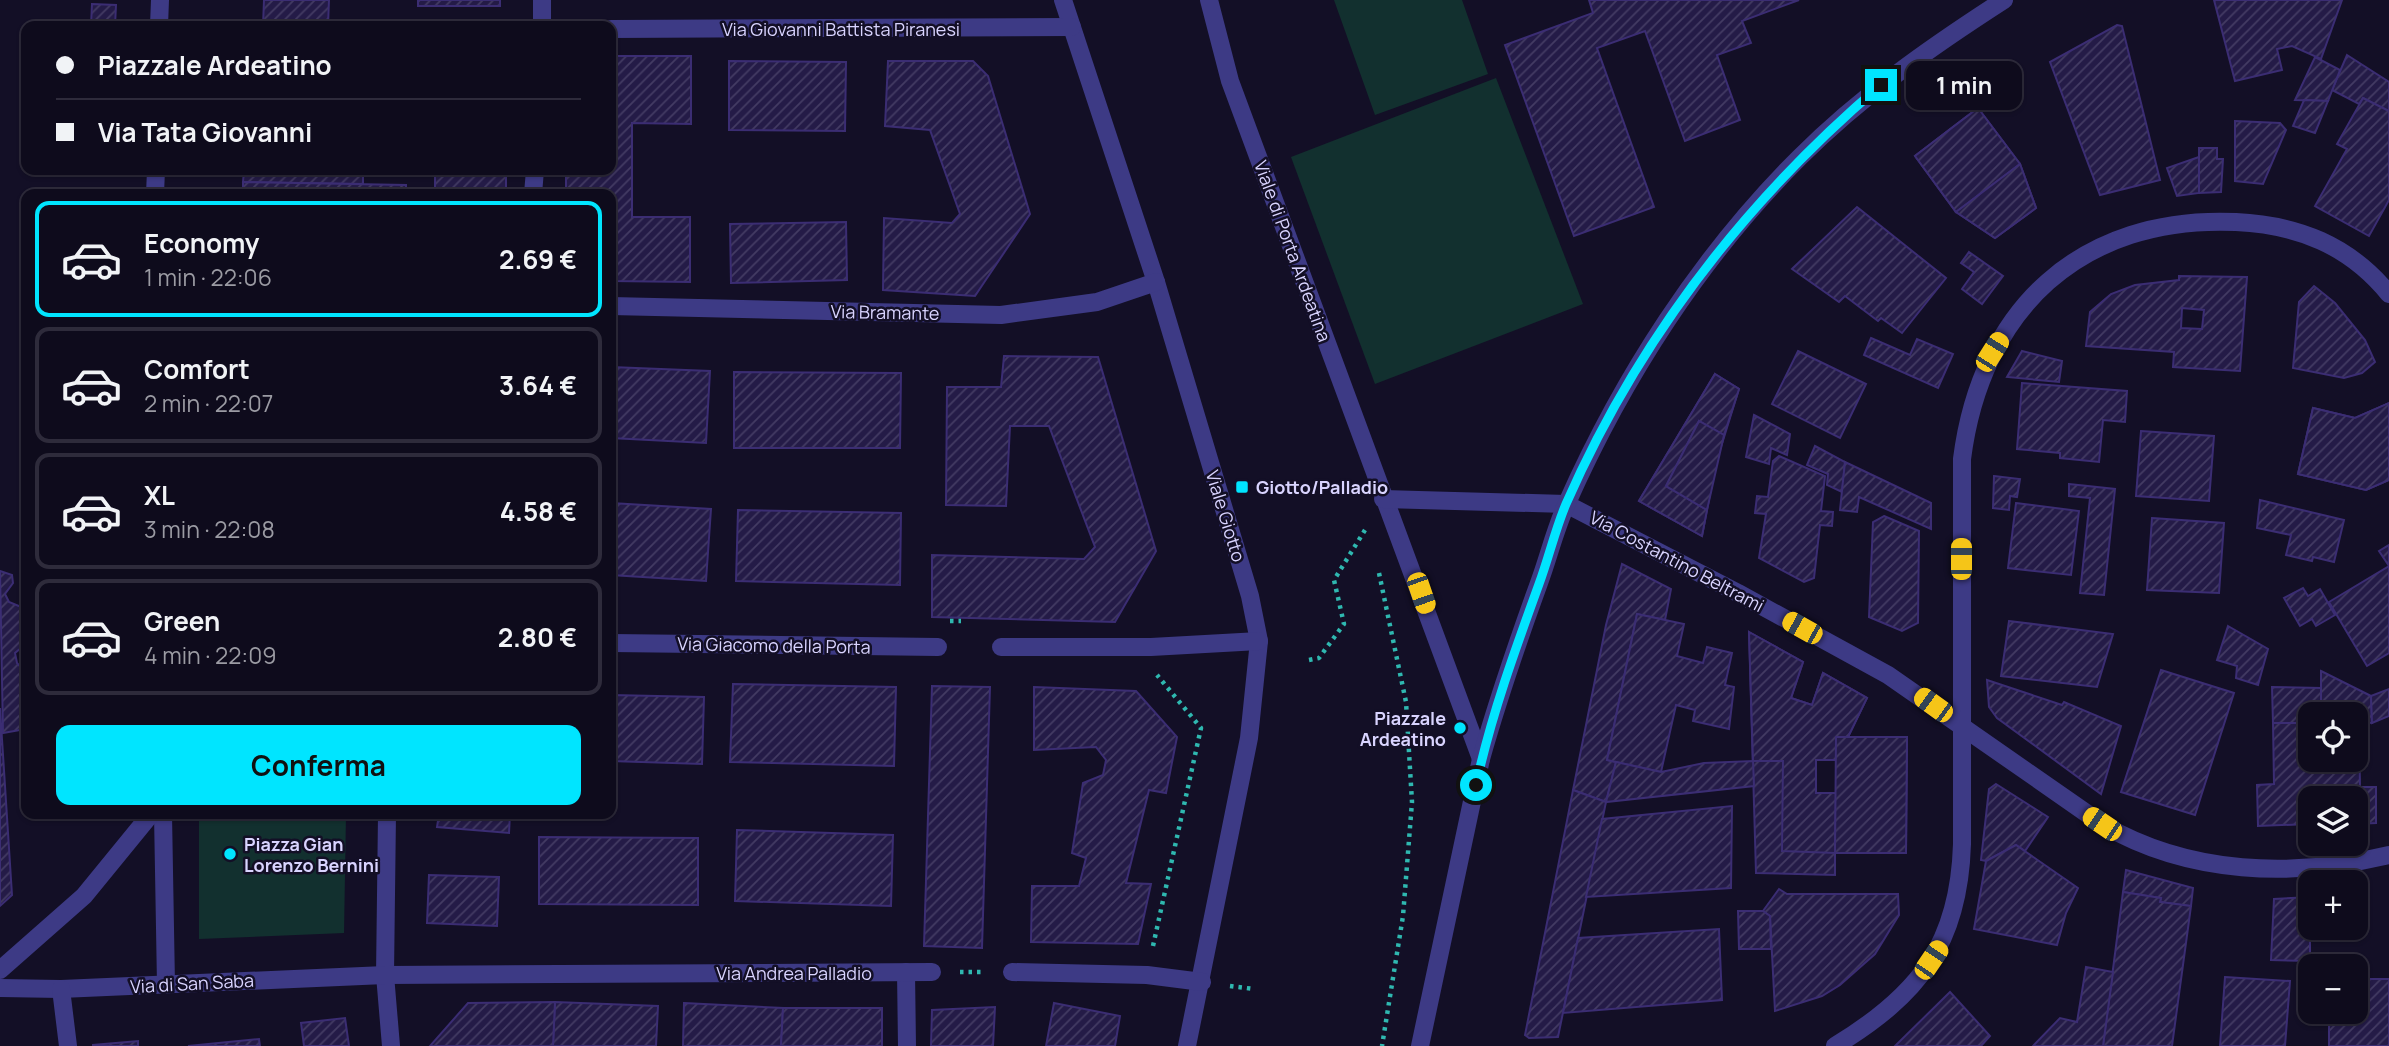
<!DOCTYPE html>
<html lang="it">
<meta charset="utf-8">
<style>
:root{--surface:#0e0b1c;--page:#171425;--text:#f1f3f6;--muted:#9b9ba3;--line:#2e2b3b;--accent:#00e5ff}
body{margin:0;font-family:Manrope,sans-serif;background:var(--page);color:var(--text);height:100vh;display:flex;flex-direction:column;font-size:26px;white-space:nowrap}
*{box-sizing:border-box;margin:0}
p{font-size:23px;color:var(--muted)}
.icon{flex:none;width:38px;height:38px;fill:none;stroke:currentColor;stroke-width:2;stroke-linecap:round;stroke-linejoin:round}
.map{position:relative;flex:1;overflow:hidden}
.details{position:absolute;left:21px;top:189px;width:595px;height:630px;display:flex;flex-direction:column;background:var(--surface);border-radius:14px;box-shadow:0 2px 5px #0004,0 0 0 2px var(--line)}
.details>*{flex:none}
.banner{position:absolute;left:21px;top:21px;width:595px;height:154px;border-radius:14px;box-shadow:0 2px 5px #0004,0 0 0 2px var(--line);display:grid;align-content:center;height:154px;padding:0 35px;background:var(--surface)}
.tools{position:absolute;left:2298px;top:702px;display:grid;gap:14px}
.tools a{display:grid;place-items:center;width:70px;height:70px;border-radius:14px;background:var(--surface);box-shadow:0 2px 5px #0004,0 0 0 2px var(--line);font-size:35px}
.end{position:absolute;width:32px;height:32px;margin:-16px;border:9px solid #00e5ff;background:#111;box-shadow:0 0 0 4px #111}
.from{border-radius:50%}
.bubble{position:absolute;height:49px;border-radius:14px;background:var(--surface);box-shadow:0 2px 5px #0004,0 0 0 2px var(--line);font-size:23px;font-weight:700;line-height:49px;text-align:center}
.car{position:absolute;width:21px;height:42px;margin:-21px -10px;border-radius:9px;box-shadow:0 0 5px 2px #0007;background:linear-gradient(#f5c518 24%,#345 0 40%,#f5c518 0 76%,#345 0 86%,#f5c518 0)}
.banner b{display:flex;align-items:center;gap:24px;height:66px;font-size:26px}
.banner b+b{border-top:2px solid var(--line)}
.banner i{width:18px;height:18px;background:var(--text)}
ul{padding:12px 0 0;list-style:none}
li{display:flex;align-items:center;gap:21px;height:116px;margin:0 14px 10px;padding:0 21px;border:4px solid var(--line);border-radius:14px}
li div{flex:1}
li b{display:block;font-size:26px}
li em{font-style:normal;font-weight:700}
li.on{border-color:var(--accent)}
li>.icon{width:63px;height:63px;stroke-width:1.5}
.button{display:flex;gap:14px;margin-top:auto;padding:14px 35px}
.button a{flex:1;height:80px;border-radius:14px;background:var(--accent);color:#111;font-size:28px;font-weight:700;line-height:80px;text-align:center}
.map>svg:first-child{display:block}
.green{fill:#12302f}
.building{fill:url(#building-hatch);stroke:#3b2d73;stroke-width:2;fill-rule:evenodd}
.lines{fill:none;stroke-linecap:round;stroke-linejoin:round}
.path{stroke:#2fb8b0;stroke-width:4.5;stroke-dasharray:3.5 5;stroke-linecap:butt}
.street{stroke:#3d3a85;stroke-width:18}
.route{stroke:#00e5ff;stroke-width:9}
.poi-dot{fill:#00e5ff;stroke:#130f26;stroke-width:2.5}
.labels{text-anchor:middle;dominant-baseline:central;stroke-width:5;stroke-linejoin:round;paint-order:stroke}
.street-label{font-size:18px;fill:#d9d4ff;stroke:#130f26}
.poi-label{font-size:18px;font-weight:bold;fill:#d9d4ff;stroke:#130f26;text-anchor:start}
</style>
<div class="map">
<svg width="2389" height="1046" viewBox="0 0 2389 1046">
<defs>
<pattern id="building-hatch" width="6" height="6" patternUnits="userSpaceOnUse" patternTransform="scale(1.75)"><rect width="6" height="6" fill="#241b47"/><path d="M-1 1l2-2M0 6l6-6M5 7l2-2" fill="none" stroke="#433b63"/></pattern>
</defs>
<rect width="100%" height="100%" fill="#130f26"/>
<g class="green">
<path d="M1334 0H1462L1488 74 1375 115Z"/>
<path d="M1496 78 1583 304 1375 384 1291 157Z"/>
<path d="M199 814H346L344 933 199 939Z"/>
</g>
<g class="building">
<path d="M264 0H329L328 26H263Z"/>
<rect x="418" y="0" width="82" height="6"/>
<path d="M1589 0H1799L1742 21 1751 43 1717 55 1740 120 1685 141 1645 31 1597 48 1654 207 1574 236 1505 45 1593 13Z"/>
<path d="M2214 0H2342L2321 59 2292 46 2277 49 2282 70 2235 81Z"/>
<path d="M92 4 116 5 115 26H91Z"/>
<path d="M2117 25 2122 26 2160 180 2100 195 2050 62Z"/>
<path d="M2347 55 2389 82V111L2363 98 2359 104 2332 90Z"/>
<path d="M611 56H691V124L632 123V217H690V282L611 281V194H566V170H611Z"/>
<path d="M2315 57 2340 70 2328 101 2295 100Z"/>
<path d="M729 61 846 62 845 131 729 130Z"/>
<path d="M888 61H973L988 76 1030 214 975 296 883 290 884 218 952 223 960 214 930 130 885 126Z"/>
<path d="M2363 98 2389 111V200L2369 236 2315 206 2347 149 2337 144Z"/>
<path d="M2304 100 2328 101 2315 133 2293 126Z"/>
<path d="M1978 108 2020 164 2036 208 1995 238 1956 212 1915 156Z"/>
<path d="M1978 108 2020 164 1956 212 1915 156Z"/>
<path d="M2235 121 2280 123 2286 130 2263 184 2235 181Z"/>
<path d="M2199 148H2217V159H2223L2221 192 2199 193Z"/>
<path d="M2199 157V193L2177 196 2167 168Z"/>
<path d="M2020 164 2036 208 1995 238 1956 212Z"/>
<path d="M244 170H363V184L243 182Z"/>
<rect x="435" y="170" width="71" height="24"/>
<path d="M243 182 406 185V194H243Z"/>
<path d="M1857 207 1946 278 1902 333 1881 318 1878 321 1845 296 1839 302 1792 269Z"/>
<path d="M846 222 847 280 731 283 730 224Z"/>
<path d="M1969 252 2003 276 1982 304 1962 289 1974 272 1961 263Z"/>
<path d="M2179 276 2247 277 2240 371 2173 367 2174 352 2086 346 2090 312 2111 294 2135 285 2179 280ZM2182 308 2204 310 2202 329 2181 328Z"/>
<path d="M2314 286 2335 303 2365 340 2375 362 2362 373 2344 378 2293 368 2299 302Z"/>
<path d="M1871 338 1910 355 1917 339 1953 354 1938 388 1864 355Z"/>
<path d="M1798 351 1866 384 1840 438 1772 404Z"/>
<path d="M2022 351 2062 361 2059 382 2007 377Z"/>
<path d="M1004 356 1098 357 1156 551 1115 622 932 617V555L1084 559 1095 547 1049 426H1010L1006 506 946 505 947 387H1001Z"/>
<path d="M611 367 710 371 706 443 611 438Z"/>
<path d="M734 372 901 373 900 448H734Z"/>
<path d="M1715 374 1739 389 1716 463 1702 536 1639 501Z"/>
<path d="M1715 374 1739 389 1724 435 1699 421 1666 486 1707 510 1702 536 1639 501Z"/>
<path d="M2022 383 2127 391 2125 422 2103 420 2099 462 2060 458V453L2017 449Z"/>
<path d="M2389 403V480L2366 490 2298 474 2313 408 2355 418Z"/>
<path d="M2389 403V480L2366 490 2298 474 2313 408 2355 418Z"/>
<path d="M1754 415 1790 434 1787 455 1771 448 1769 464 1746 457Z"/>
<path d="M1699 421 1724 435 1707 510 1666 486Z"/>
<path d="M2141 431 2214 436 2209 501 2136 496Z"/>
<path d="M1815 446 1845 462 1842 492 1827 485 1828 474 1807 465Z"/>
<path d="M1779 456 1825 476 1821 511 1833 512 1832 526 1820 525 1814 578 1804 582 1759 558 1766 514 1755 513 1757 496 1768 497 1773 461Z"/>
<path d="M1845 462 1931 503V529L1859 497 1857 512 1840 510Z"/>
<path d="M1994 476 2020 479 2017 497 2010 496 2009 510 1993 508Z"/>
<path d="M2069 484 2115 489 2104 595 2080 593 2090 498 2069 496Z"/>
<path d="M2260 500 2344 520 2334 562 2313 557 2312 561 2286 555 2291 535 2257 528Z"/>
<path d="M611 503 711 509 706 581 611 575Z"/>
<path d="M2016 503 2079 511 2071 575 2008 568Z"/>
<path d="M738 510 901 513 900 585 736 581Z"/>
<path d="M1884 516 1919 531 1918 623 1902 631 1869 617 1873 522Z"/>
<path d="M2152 518 2224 523 2219 593 2147 590Z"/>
<path d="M2389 545V653L2367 666 2329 602 2389 566 2379 551Z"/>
<path d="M1622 564 1671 589 1665 620 1637 614 1607 760 1616 762 1606 802 1573 790 1606 625Z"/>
<path d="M0 571 12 575 13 583 5 594 9 602 26 609V644L15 653 17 663 26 673V729L3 733Z"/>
<path d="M2303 588 2308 596 2320 589 2335 615 2316 626 2312 619 2300 626 2284 598Z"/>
<path d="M1637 614 1684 624 1677 656 1703 663 1707 647 1732 653 1725 685 1734 687 1729 729 1693 721 1695 710 1676 705 1661 772 1607 760Z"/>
<path d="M2009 621 2113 634 2097 687 2001 676Z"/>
<path d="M2228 626 2268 649 2258 685 2236 678 2237 666 2217 660Z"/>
<path d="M1749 632 1803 662 1791 698 1812 705 1823 673 1867 698 1848 737H1907L1906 853H1835V875L1756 873ZM1816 760H1836V793H1816Z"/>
<path d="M1749 632 1803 662 1791 698 1812 705 1823 673 1867 698 1848 737H1836V760H1816V793H1836L1835 853 1782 851 1783 761H1753Z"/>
<path d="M2161 670 2234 693 2195 815 2121 792Z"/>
<path d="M2321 671 2371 696 2372 723 2356 722V714H2321Z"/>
<path d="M1987 680 2062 705 2064 702 2121 726 2101 794 1997 718 1989 707Z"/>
<path d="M733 684 896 687 894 766 730 762Z"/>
<path d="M932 686 990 687 982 948 924 946Z"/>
<path d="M1034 687 1136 691 1177 737 1166 793 1149 790 1126 883 1151 884 1138 944 1031 942 1032 886H1079L1086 858 1072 853 1083 783 1103 775 1106 760 1096 747 1034 750Z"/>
<path d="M2272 687 2321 688V714H2310V723H2273Z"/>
<path d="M2389 689V716L2372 723 2371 696Z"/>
<path d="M611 695 704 697 702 764 611 761Z"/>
<path d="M0 708 12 895 0 906Z"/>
<path d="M2356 722H2359L2360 787H2376V823L2356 824V798H2310V824L2258 826 2257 785 2274 784 2273 723H2310V760H2356Z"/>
<path d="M1836 737H1907L1906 853H1835Z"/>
<path d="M1753 761 1754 786 1606 802 1616 762 1661 772 1704 763Z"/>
<path d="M1996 784 2048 817 2025 851 2016 845 1986 861 1981 860 1989 789Z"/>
<path d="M1573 790 1606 802 1558 1037 1529 1038 1525 1035Z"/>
<path d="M1732 806 1731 888 1586 897 1602 819Z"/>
<path d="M439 814H510L509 833 437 827Z"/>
<path d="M737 830 893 835 891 906 735 901Z"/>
<path d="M539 837 698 838V905L539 904Z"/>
<path d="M2016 845 2078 888 2066 913 2057 945 1974 929 1986 861Z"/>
<path d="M2126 870 2193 888 2191 906 2160 902 2161 898 2123 892Z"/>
<path d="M429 875 499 877 497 926 427 923Z"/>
<path d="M1779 889 1787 894H1898L1899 915 1875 954 1840 985 1822 996 1775 1011 1770 916 1763 911Z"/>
<path d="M2123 892 2161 898 2160 902 2191 906 2172 1046H2103Z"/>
<path d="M2310 897V961L2271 960 2274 899Z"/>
<path d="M1738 911H1763L1770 916 1771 949H1739Z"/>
<path d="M1719 929 1722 1000 1563 1013 1578 938Z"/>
<path d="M2086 967 2113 972 2103 1046H2033L2060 1018 2077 1022Z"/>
<path d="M2225 977 2290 981 2285 1046H2220Z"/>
<path d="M2356 979H2389V1046H2329V1012H2356Z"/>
<path d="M1950 992 1990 1036 1981 1046H1895Z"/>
<path d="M555 1002 658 1006 656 1046H553Z"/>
<path d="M555 1002 553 1046H430L468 1003Z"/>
<path d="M684 1003 783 1008 781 1046H683Z"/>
<path d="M1054 1003 1120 1016 1115 1046H1046Z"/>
<path d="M995 1007 993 1046H931L932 1010Z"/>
<path d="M783 1008H882V1046H781Z"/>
<path d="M345 1018 349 1046H304L301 1023Z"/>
<path d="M259 1039 260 1046H188Z"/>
<path d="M138 1041V1046H93V1045Z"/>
</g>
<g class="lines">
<g class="path">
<path d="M1379 573 1406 702 1412 802 1403 916 1382 1046"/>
<path d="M950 621H961"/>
<path d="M1309 660 1319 658 1344 624 1334 580 1365 530"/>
<path d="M1153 946 1201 728 1157 675"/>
<path d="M960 972H983"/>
<path d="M1230 986 1254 989"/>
</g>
<g class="street">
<path d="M1063 0 1156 282 1250 596 1259 641 1249 738 1187 1046"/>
<path d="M1209 0 1230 81 1481 759"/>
<path d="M159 26 160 0"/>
<path d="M542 26V0"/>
<path d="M611 29 1072 27"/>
<path d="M155 194 156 170"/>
<path d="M533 194 535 170"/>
<path d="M611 306 1001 315 1097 302 1156 282"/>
<path d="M1383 499 1566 504 1738 593 1888 675 2102 824C2189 875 2293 878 2389 855"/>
<path d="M611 643 938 647"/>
<path d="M1001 647H1151L1259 641"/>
<path d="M163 814 166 985"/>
<path d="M387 814 385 975 391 1046"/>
<path d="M0 970 84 896 151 814"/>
<path d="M906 972 907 1046"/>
<path d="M1012 972 1147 975 1202 982"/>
<path d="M0 988 61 989 385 975 932 972"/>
<path d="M61 989 68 1046"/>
<path d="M1420 1046 1481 759C1498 699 1518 641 1539 583 1549 556 1555 529 1567 503 1623 377 1701 256 1799 158 1861 96 1931 47 2004 0"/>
<path d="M1835 1046C1919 995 1959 944 1962 844V459C1981 309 2081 215 2236 222 2298 225 2349 245 2389 294"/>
</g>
</g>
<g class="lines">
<path class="route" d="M1476 785C1491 716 1515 650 1539 584 1549 557 1555 530 1566 504 1638 340 1746 200 1881 85"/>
</g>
<g class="poi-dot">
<rect x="1235" y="480" width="14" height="14" rx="3.5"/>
<circle cx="1460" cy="728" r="7"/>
<circle cx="230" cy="854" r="7"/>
</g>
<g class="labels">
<g class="street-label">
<text x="841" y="29">Via Giovanni Battista Piranesi</text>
<text transform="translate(1293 251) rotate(70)">Viale di Porta Ardeatina</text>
<text transform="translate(885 312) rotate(1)">Via Bramante</text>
<text transform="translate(1226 516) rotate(73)">Viale Giotto</text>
<text transform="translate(1677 561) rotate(28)">Via Costantino Beltrami</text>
<text transform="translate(774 645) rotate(1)">Via Giacomo della Porta</text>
<text x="794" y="973">Via Andrea Palladio</text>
<text transform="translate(192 983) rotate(-3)">Via di San Saba</text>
</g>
<g class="poi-label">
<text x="1256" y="487">Giotto/Palladio</text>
<text x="1446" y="718" text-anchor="end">Piazzale<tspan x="1446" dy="21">Ardeatino</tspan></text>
<text x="244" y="844">Piazza Gian<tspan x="244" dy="21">Lorenzo Bernini</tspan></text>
</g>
</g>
</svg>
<div class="tools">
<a><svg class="icon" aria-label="locate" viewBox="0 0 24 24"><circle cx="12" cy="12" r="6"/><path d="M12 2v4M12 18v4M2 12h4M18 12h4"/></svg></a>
<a><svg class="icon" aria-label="layers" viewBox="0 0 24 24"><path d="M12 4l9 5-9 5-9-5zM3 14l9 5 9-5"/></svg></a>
<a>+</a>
<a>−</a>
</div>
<i class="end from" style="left:1476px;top:785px"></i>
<i class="end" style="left:1881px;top:85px"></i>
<div class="bubble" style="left:1906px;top:61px;width:116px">1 min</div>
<i class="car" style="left:1992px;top:352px;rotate:32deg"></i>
<i class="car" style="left:1961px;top:559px;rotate:0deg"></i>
<i class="car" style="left:1421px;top:593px;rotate:161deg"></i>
<i class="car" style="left:1802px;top:628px;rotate:299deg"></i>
<i class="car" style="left:1933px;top:705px;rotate:306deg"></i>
<i class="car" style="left:2102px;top:824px;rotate:304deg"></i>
<i class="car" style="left:1931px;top:960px;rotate:34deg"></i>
<div class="banner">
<b><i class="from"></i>Piazzale Ardeatino</b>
<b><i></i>Via Tata Giovanni</b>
</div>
<section class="details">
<ul>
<li class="on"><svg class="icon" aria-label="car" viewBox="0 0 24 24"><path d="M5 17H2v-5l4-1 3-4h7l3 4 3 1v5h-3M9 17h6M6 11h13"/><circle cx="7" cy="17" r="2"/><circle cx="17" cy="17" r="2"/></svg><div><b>Economy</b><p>1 min · 22:06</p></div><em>2.69 €</em></li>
<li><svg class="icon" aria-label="car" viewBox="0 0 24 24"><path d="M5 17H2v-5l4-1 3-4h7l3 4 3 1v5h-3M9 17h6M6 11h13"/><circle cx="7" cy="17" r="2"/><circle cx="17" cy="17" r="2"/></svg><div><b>Comfort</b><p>2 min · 22:07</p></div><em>3.64 €</em></li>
<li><svg class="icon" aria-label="car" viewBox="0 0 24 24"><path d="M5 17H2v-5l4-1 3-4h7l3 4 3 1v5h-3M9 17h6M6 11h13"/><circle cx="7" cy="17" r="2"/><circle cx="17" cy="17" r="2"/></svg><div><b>XL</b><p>3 min · 22:08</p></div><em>4.58 €</em></li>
<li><svg class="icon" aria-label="car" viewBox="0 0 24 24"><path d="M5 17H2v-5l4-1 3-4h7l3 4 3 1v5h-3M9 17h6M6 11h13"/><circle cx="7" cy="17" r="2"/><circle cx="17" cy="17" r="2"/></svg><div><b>Green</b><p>4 min · 22:09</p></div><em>2.80 €</em></li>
</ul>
<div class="button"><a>Conferma</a></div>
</section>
</div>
